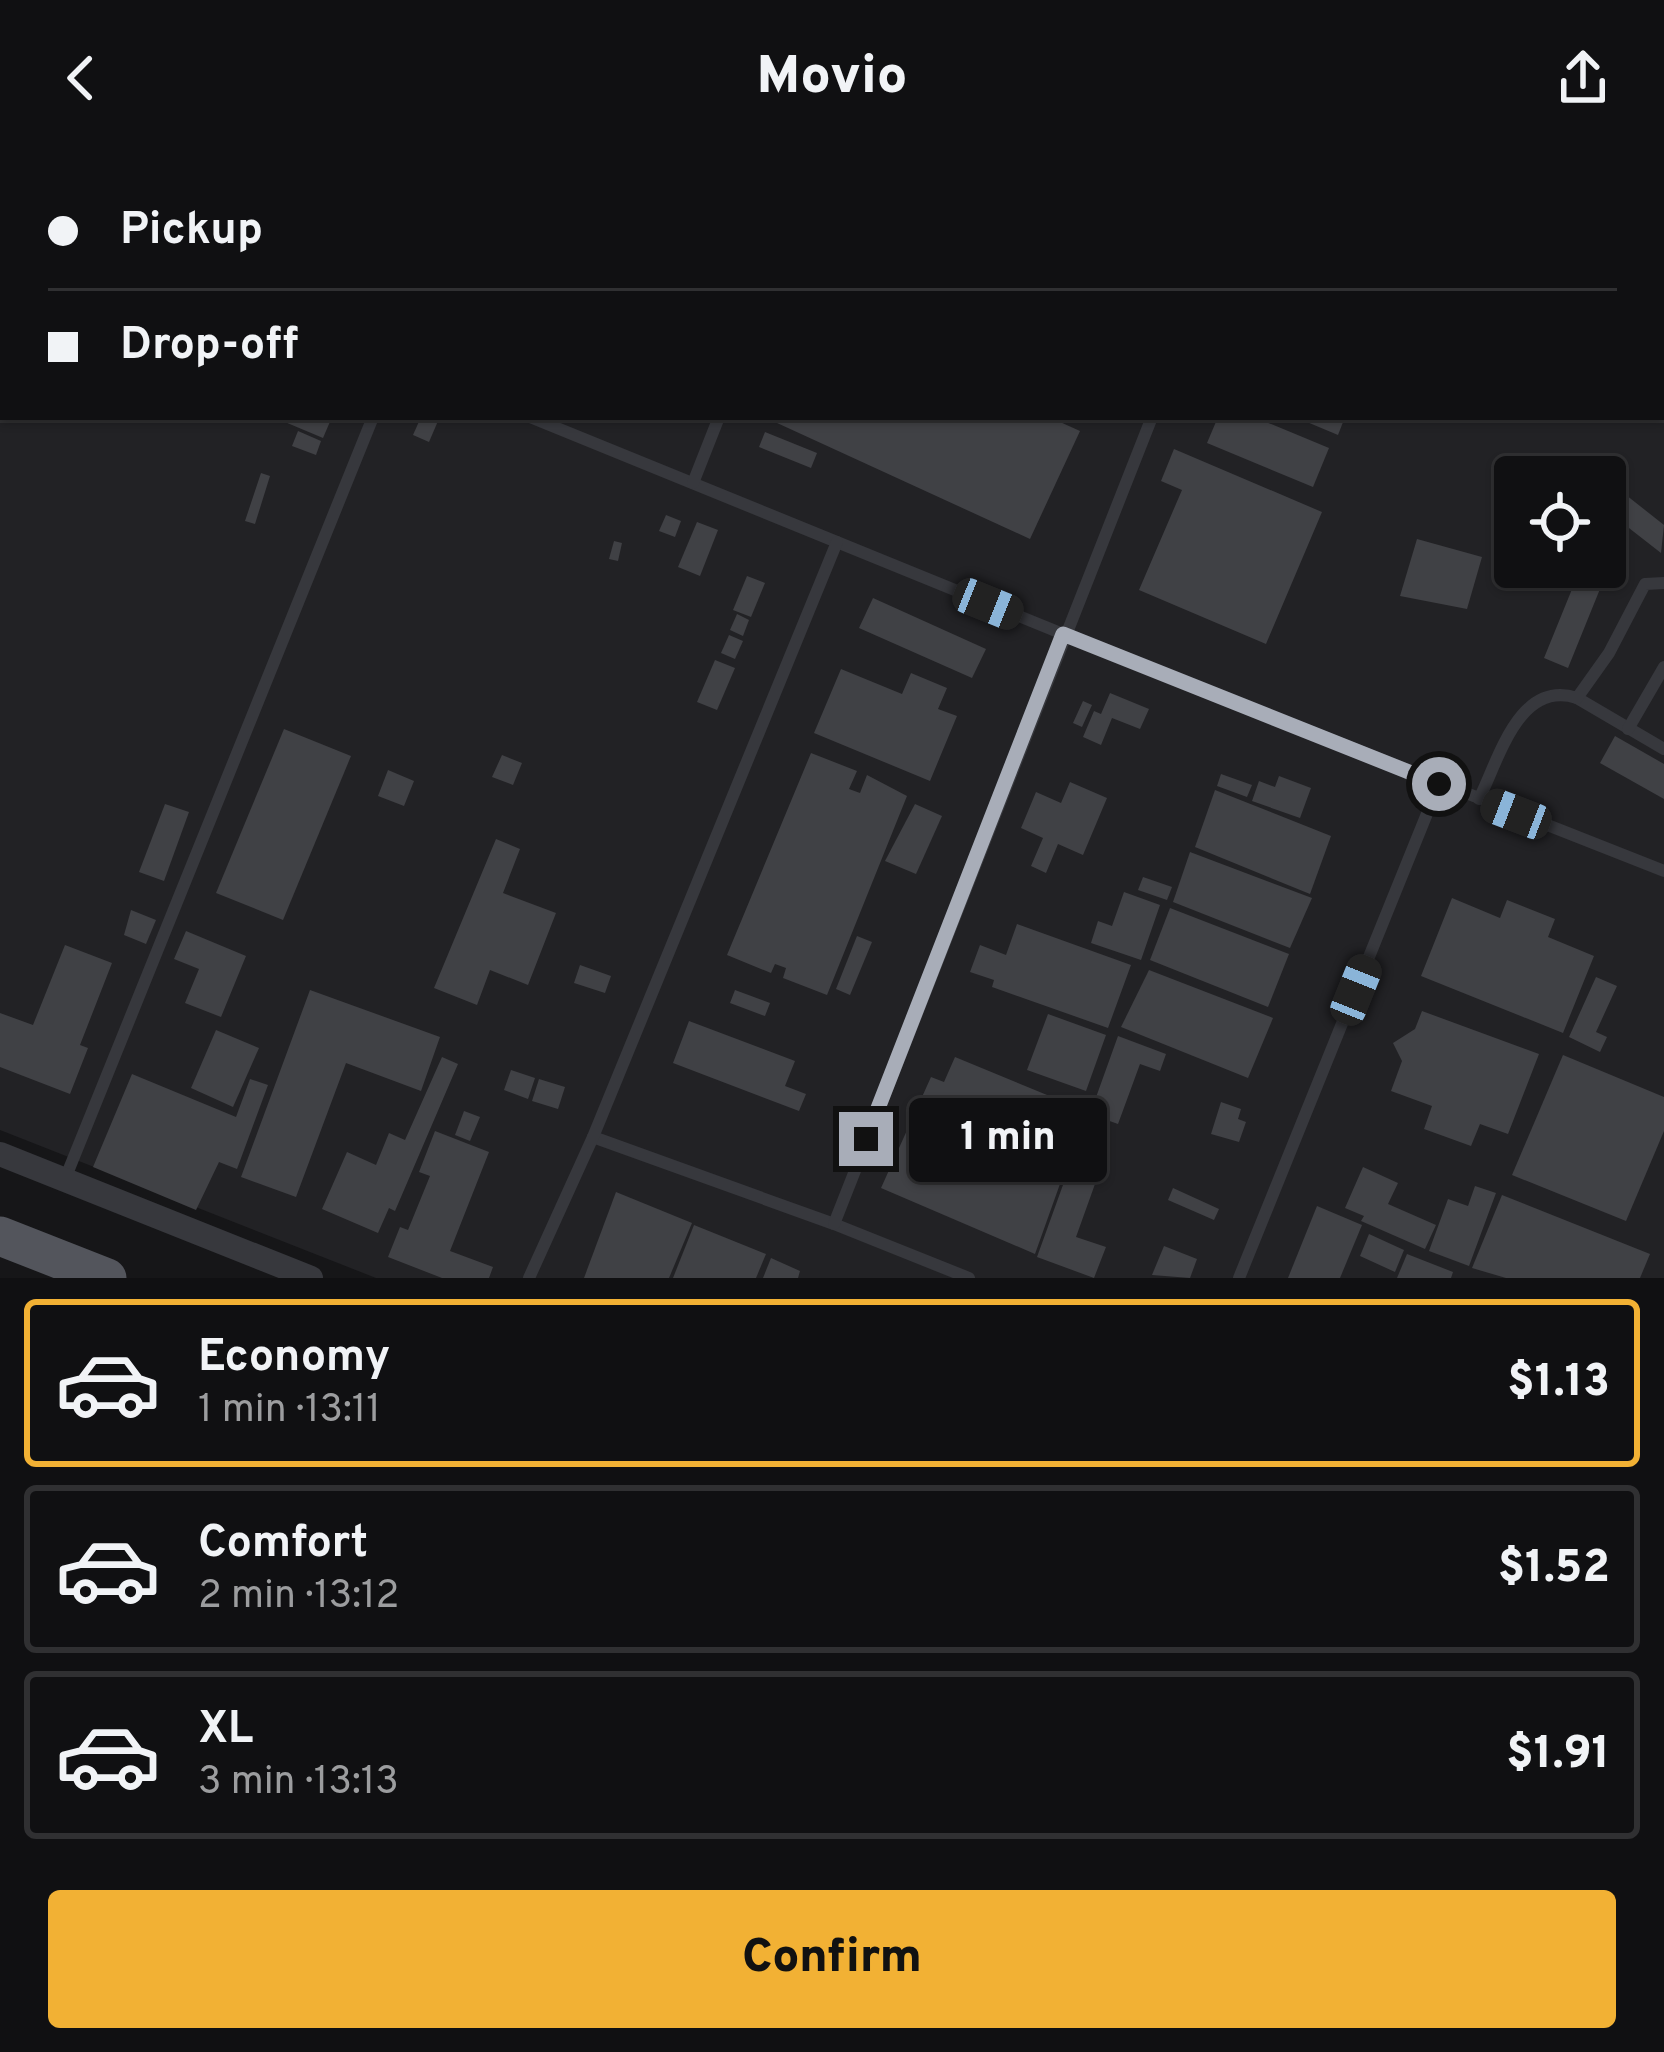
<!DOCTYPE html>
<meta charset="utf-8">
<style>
:root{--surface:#101012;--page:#1e1e20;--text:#f1f3f6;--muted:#9c9d9f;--line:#303032;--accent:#f2b134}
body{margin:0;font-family:Overpass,sans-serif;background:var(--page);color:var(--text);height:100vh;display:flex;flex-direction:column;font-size:45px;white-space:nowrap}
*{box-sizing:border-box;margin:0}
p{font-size:39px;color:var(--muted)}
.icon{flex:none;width:66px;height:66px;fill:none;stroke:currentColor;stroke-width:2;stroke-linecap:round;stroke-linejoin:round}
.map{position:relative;height:1122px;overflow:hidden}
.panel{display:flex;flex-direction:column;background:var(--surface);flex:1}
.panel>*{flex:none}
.top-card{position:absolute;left:0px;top:0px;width:1665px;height:264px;box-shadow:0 3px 9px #0004,0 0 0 3px var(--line);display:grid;align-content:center;height:264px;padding:0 48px;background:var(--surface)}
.buttons{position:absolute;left:1494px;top:300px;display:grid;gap:24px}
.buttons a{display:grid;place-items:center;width:132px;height:132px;border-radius:12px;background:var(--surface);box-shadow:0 3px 9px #0004,0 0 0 3px var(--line);font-size:60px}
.end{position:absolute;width:54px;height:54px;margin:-27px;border:15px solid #a8adb8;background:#111;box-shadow:0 0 0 6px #111}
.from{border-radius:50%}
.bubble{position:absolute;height:84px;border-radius:12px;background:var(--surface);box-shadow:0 3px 9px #0004,0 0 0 3px var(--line);font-size:39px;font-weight:800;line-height:84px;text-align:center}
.car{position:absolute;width:36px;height:72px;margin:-36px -18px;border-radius:15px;box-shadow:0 0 9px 3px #0007;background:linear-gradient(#222 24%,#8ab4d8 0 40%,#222 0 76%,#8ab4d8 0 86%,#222 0)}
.top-card b{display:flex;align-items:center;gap:42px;height:114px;font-size:45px}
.top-card b+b{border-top:3px solid var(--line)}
.top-card i{width:30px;height:30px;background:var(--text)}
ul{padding:21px 0 0;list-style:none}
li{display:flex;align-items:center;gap:36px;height:168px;margin:0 24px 18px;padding:0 24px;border:6px solid var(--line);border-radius:12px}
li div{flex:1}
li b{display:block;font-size:45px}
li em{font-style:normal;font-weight:800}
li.selected{border-color:var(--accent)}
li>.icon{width:108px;height:108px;stroke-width:1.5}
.action{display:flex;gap:24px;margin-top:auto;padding:24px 48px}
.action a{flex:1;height:138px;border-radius:12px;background:var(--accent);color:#111;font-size:48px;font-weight:800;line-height:138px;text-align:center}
header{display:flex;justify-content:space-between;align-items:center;height:156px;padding:0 48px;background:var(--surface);font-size:54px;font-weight:800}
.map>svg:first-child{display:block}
.built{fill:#222225;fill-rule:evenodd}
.building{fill:#404145}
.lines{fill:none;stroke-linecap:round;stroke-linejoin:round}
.service{stroke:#37383d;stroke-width:12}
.minor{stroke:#37383d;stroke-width:24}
.primary{stroke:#53555c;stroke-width:39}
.route{stroke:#a8adb8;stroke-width:15}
</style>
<header><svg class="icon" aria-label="back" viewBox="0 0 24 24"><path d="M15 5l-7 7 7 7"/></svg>Movio<svg class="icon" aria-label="share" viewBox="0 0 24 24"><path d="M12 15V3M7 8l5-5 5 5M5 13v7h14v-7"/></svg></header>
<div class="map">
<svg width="1664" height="1122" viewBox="0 0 1664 1122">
<rect width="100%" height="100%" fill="#161618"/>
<path class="built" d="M0 0H1664V1122H376L0 974ZM3 3H1662V261H3ZM1515 321H1605V411H1515Z"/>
<g class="building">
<path d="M273 261H332L323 282Z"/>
<path d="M421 261 438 265 429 286 413 279Z"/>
<path d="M764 261H1049L1080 275 1030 383Z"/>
<path d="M1218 261H1254L1329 292 1313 331 1207 287Z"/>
<path d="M1295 261H1345L1338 279Z"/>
<path d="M298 275 321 285 316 299 292 290Z"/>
<path d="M765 276 817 297 811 312 759 291Z"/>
<path d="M1174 293 1322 356 1266 488 1139 434 1182 334 1161 325Z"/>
<path d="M261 317 270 320 255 368 245 365Z"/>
<path d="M1626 339 1664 369 1661 397 1611 358Z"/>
<path d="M666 359 681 365 675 381 659 375Z"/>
<path d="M697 366 718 374 700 420 678 411Z"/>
<path d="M1605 381 1619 386 1568 512 1544 502 1581 411H1605Z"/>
<path d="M1417 383 1482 401 1467 453 1400 440Z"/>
<path d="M614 385 622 387 618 405 609 403Z"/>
<path d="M747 420 765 427 751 461 733 454Z"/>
<path d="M873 442 986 493 972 522 859 472Z"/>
<path d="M737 458 749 464 743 480 730 474Z"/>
<path d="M729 479 743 485 735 503 721 497Z"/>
<path d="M715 504 735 512 717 554 697 546Z"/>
<path d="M841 513 902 538 911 517 947 532 938 553 957 560 930 625 814 577Z"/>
<path d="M1110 537 1149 553 1140 573 1112 562 1101 589 1083 581 1094 555 1101 558Z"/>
<path d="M1083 545 1092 549 1082 571 1073 567Z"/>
<path d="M284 573 351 600 283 764 216 737Z"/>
<path d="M1615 580 1664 608V643L1600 607Z"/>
<path d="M811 597 857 615 849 633 860 637 867 619 907 640 827 839 783 822 786 812 775 808 771 817 727 799Z"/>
<path d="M502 599 522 607 513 629 492 621Z"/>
<path d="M388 614 414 625 404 650 378 640Z"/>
<path d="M1221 618 1252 629 1247 641 1217 630Z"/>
<path d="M1279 620 1311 632 1300 662 1252 645 1259 625 1275 631Z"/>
<path d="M1070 626 1107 642 1083 699 1058 688 1046 717 1031 710 1043 682 1021 672 1036 636 1061 647Z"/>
<path d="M1215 634 1331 680 1310 738 1195 691Z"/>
<path d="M165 648 189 656 164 725 139 716Z"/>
<path d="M915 648 942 660 916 718 885 705Z"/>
<path d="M496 683 520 693 503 737 556 757 528 829 490 814 477 849 434 832Z"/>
<path d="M1190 696 1312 742 1290 792 1173 746Z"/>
<path d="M1143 721 1172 731 1167 744 1138 734Z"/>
<path d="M1124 736 1160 749 1141 804 1091 787 1098 765 1112 770Z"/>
<path d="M1452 742 1500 762 1507 744 1555 763 1548 781 1594 800 1563 877 1421 820Z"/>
<path d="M1170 752 1289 798 1268 851 1150 804Z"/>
<path d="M131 754 156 764 146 788 124 779Z"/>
<path d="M1017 768 1131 809 1108 872 992 831 994 824 970 816 980 789 1006 799Z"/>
<path d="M186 775 246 800 221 861 185 847 199 813 174 803Z"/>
<path d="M857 780 872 786 850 839 836 833Z"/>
<path d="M65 789 112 807 80 889 88 892 70 938 0 911V857L33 869Z"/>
<path d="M580 809 611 820 605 837 574 827Z"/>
<path d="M1149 814 1273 862 1248 922 1121 871Z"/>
<path d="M1596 821 1617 830 1596 876 1607 881 1600 896 1569 881Z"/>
<path d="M310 834 440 881 421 935 346 907 296 1041 241 1021Z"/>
<path d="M735 834 770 847 765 860 730 847Z"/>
<path d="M1422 855 1539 898 1508 978 1480 968 1471 990 1424 973 1432 950 1391 935 1402 905 1393 887 1415 873Z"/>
<path d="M1048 858 1106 879 1086 935 1027 914Z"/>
<path d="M689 865 795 905 785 930 806 938 799 955 673 907Z"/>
<path d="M216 874 259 892 233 951 191 932Z"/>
<path d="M1118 880 1166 898 1160 915 1140 908 1118 968 1090 958Z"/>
<path d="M1563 899 1664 941V975L1626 1065 1512 1019Z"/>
<path d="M442 901 458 908 395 1055 389 1052 378 1077 322 1053 347 996 376 1009 389 977 405 984Z"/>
<path d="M955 901 1086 955 1035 1098 881 1032 931 921 944 926Z"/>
<path d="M511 914 535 922 528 943 504 934Z"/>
<path d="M132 918 236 961 250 923 268 929 237 1013 219 1006 196 1054 93 1011Z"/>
<path d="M539 923 565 931 558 953 532 945Z"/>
<path d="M1221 946 1241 953 1238 963 1246 966 1239 986 1211 978Z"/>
<path d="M464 955 480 961 470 985 455 979Z"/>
<path d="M435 975 489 996 450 1095 493 1111 489 1122H442L388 1101 400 1071 408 1074 430 1020 419 1016Z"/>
<path d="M1081 979 1109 989 1076 1081 1106 1091 1094 1122 1037 1101Z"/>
<path d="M1363 1011 1398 1027 1388 1048 1436 1069 1425 1093 1361 1065 1364 1060 1345 1052Z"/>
<path d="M1475 1030 1496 1037 1469 1110 1429 1095 1448 1043 1468 1050Z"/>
<path d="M1173 1032 1219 1053 1214 1064 1168 1044Z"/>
<path d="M616 1036 692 1067 669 1122H584Z"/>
<path d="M1502 1039 1650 1098 1640 1122H1506L1472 1112Z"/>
<path d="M1317 1050 1362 1069 1340 1122H1288Z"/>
<path d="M694 1069 766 1098 756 1122H673Z"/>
<path d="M1369 1078 1404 1094 1395 1116 1360 1100Z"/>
<path d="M1164 1090 1197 1103 1190 1122 1152 1119Z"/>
<path d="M1407 1098 1453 1116 1451 1122H1397Z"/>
<path d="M771 1102 800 1115 798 1122H763Z"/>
</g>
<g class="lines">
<g class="service">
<path d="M819 3 820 0"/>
<path d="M1257 3 1258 0"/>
<path d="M530 261 1063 478 1664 715"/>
<path d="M693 327 719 261"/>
<path d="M1577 542 1664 593"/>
<path d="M1628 573 1664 511"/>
<path d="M1479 643C1499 603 1519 523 1577 542L1609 497 1645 428 1664 427"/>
<path d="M593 981 834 1068 969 1122"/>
<path d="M65 1023 373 261"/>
<path d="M834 1068 1152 261"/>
<path d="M529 1122 593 981 837 386"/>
<path d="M1239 1122 1439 628"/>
</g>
<path class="minor" d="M0 998 311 1122"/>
<path class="primary" d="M0 1080 107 1122"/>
</g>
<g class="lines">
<path class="route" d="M866 983 1063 478 1439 628"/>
</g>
</svg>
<div class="buttons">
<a><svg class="icon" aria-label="locate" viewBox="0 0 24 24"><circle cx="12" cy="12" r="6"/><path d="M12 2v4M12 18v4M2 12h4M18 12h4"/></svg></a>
</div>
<i class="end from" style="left:1439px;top:628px"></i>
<i class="end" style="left:866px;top:983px"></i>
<div class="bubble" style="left:909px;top:942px;width:198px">1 min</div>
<i class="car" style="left:988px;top:448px;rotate:112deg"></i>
<i class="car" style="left:1516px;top:658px;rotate:291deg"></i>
<i class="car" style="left:1356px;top:834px;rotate:22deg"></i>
<div class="top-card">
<b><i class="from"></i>Pickup</b>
<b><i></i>Drop-off</b>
</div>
</div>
<section class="panel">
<ul>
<li class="selected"><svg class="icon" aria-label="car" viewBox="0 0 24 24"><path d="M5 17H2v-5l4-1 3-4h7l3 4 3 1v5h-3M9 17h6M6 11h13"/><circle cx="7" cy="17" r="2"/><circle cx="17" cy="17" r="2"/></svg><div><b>Economy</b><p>1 min · 13:11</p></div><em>$1.13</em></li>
<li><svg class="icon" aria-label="car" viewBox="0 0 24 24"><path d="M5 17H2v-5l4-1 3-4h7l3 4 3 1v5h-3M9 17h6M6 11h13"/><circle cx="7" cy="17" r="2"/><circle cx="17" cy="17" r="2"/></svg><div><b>Comfort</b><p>2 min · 13:12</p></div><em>$1.52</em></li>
<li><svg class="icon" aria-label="car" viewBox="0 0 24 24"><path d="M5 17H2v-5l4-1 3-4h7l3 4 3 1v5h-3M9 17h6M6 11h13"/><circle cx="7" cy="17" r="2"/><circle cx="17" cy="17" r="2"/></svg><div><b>XL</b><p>3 min · 13:13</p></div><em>$1.91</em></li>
</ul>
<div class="action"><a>Confirm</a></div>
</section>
